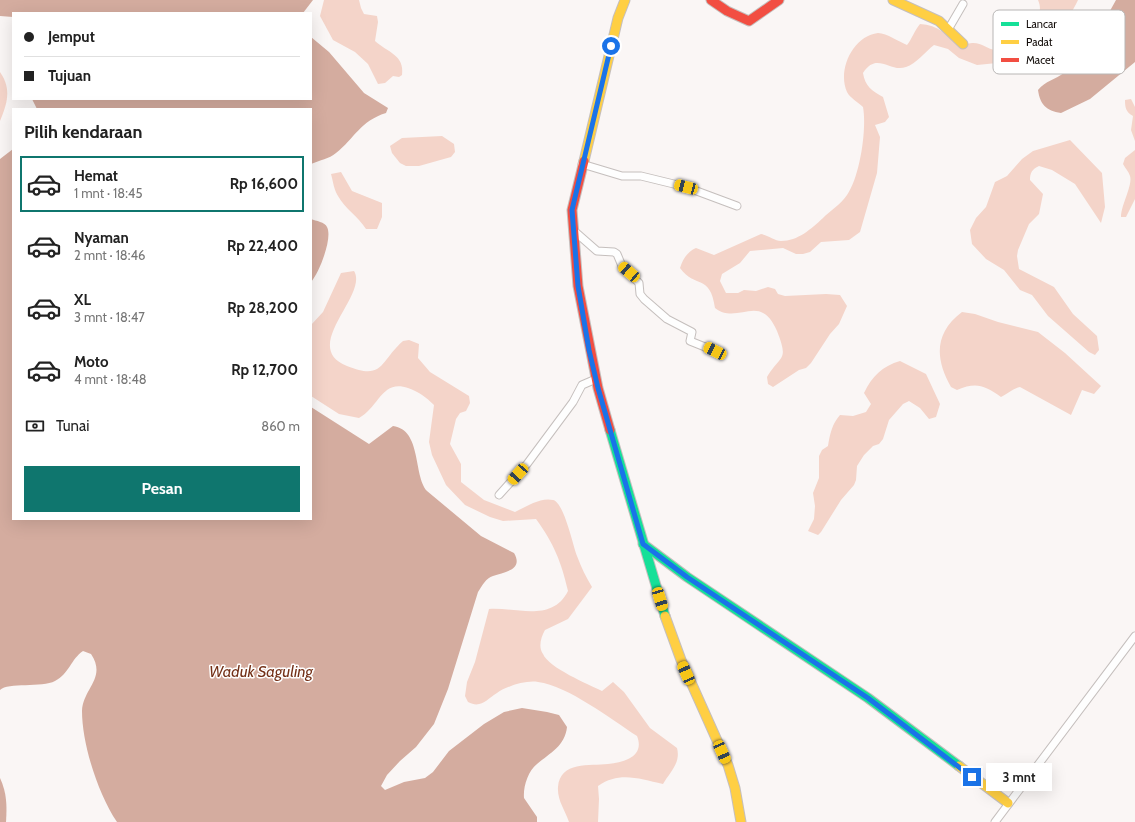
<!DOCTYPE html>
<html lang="id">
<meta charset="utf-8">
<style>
:root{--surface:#fff;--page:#f2f2f2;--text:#222;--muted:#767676;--line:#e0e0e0;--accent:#0f766e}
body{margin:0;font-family:Cabin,sans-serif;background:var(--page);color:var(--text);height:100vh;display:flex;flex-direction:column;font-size:15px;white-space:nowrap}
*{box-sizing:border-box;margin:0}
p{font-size:13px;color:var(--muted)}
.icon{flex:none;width:22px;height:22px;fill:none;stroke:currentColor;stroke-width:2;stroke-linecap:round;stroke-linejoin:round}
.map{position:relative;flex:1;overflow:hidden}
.drawer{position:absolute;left:12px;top:108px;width:300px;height:412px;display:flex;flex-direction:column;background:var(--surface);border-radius:0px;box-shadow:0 4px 16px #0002}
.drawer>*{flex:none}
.guide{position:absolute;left:12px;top:12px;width:300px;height:88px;border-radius:0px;box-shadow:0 4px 16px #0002;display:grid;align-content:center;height:88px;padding:0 12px;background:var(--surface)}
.end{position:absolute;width:18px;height:18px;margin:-9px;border:5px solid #1a73e8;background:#fff;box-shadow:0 0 0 2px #fff}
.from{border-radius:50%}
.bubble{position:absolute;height:28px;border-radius:0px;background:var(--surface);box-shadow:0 4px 16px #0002;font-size:13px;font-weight:800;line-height:28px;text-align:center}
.car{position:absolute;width:12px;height:24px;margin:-12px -6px;border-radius:5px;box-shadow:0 0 3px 1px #0007;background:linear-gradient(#f5c518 24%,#345 0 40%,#f5c518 0 76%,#345 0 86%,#f5c518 0)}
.guide b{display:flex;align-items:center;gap:14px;height:38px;font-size:15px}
.guide b+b{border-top:1px solid var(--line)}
.guide i{width:10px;height:10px;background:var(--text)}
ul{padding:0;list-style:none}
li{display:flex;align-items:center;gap:12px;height:56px;margin:0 8px 6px;padding:0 4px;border:2px solid transparent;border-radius:0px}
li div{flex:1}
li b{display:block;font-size:15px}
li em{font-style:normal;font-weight:800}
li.selected{border-color:var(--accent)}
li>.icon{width:36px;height:36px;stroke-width:1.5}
h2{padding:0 12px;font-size:18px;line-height:48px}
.pay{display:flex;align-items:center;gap:10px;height:44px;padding:0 12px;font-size:15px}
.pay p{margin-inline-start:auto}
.cta{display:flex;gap:8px;margin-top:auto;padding:8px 12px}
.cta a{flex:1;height:46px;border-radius:0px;background:var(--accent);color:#fff;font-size:16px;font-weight:800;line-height:46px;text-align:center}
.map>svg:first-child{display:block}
.green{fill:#f4d4c9}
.water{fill:#d4ac9f}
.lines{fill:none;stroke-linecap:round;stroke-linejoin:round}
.street-casing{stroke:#c5bfbd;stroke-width:9}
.fast-casing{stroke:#c5bfbd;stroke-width:11}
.slow-casing{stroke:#c5bfbd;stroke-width:11}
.jam-casing{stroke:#c5bfbd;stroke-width:11}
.street{stroke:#fefefe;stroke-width:7}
.fast{stroke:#16e098;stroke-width:9}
.slow{stroke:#ffcf43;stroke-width:9}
.jam{stroke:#f24e42;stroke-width:9}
.route{stroke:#1a73e8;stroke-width:5}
.labels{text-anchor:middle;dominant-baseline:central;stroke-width:3;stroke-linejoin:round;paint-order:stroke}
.water-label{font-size:16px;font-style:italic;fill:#743118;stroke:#fff}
.key{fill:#fff;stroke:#b8b6b5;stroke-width:1}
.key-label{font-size:11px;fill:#120c09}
</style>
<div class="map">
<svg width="1135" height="822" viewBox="0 0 1135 822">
<rect width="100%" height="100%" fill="#faf6f5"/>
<g class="green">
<path d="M324 0H359L361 8 364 14 377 16 378 22 375 41C387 52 405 55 402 75L399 77 393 76 385 83 378 84 368 64 355 52 333 40 320 16Z"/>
<path d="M1038 0H1078C1067 23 1057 35 1030 37L1007 62 977 65 959 58 948 49 934 45C925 52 916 64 906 67 890 73 877 51 863 73 865 86 872 91 883 97L889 117 885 122 875 125 880 137 877 173 860 232 849 240 821 242 810 252 803 254H796L783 248 750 251 740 263 722 274 720 281 726 293H738L744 290 756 291 768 287 775 289 778 294 785 296 826 294 840 295 847 306 839 324 830 334 811 363 806 368 799 370 773 387 768 384 767 377C781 354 789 362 777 331 760 291 738 326 715 308 710 273 695 289 680 268 683 259 687 252 696 248L714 255 761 234C768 235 775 241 781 241 798 241 811 229 823 218 830 211 841 204 847 195 860 177 867 128 863 107 858 102 850 98 847 92 837 70 853 36 878 33 887 33 899 42 907 45 912 39 914 31 920 24 938 25 948 35 960 47 963 46 968 43 972 43 985 42 991 56 1006 46L1007 40C1001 31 1000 25 1006 16L1019 26 1025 27C1035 19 1044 14 1038 0Z"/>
<path d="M0 72C12 89 7 104 0 121Z"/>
<path d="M1131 99 1135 107V141L1131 130 1133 116C1126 112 1125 108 1125 100Z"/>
<path d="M442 136 454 144 455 152 451 157 419 166H406L400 163 392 153 390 146 402 138Z"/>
<path d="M1070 140 1102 173 1105 207 1101 223 1075 184 1052 170 1039 166C1032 169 1030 173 1030 180L1043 194 1039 214 1029 224 1018 250 1017 256 1019 269 1054 287 1073 314 1097 336 1099 350 1095 355 1089 352 1048 316 1032 295 1020 290 1004 270 986 259 972 244 970 230 976 218 986 207 995 182 1007 176 1022 159 1033 151Z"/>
<path d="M1135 150V199L1126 217H1121C1121 205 1133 185 1130 176 1129 172 1125 168 1123 164L1125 158Z"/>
<path d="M341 172 352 191 382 203V217L377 229H366C358 216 345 209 338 196 334 190 333 181 331 174Z"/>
<path d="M354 271C369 295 299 347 347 366 384 381 380 361 403 341L409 340 419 344 418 358 430 372 469 396 470 403 466 411 460 413 456 419 450 444 461 464V482L484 500 515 512C526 507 540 497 553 500 564 502 573 546 577 556 581 567 586 577 592 587L568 619 545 630C541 637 538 647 543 654 549 668 588 684 602 691L613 682 624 692 650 728 677 748C681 763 670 772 663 784 639 779 620 771 598 786L599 799 598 822H569C565 810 557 800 558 787 560 761 590 766 608 764 625 762 645 756 637 736 611 719 568 686 538 682 526 680 507 686 497 693 487 699 481 709 468 702L465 696 467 682 475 662 489 609C516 607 552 623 568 591 561 561 554 544 536 519L503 521 490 517 465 505 446 485 432 455 429 442 434 405C426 397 419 392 408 388 382 379 379 407 359 418L339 414 311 396V325L323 312 341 273Z"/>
<path d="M962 312 975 314 998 322 1038 332 1065 353 1101 386 1094 394 1082 390 1071 415 1020 387C1012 389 1008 394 1001 397 984 385 976 382 957 390L951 387C935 359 934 333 962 312Z"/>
<path d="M900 361 926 374 940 404 936 417 929 419 920 408 909 401 903 404 889 420 883 439 879 444 873 446 864 455 857 466 856 480 854 485 841 500 821 532 818 535 808 531 814 519 815 506 813 493 819 478V456L822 450 828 446C830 434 832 424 840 415L853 416 866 412 871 404 864 393C872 376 883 366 900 361Z"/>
</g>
<g class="water">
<path d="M0 0H313L303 13H13V17L0 16Z"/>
<path d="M1116 0H1135V62L1090 99 1061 113C1046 111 1040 104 1038 90 1045 81 1056 79 1064 73 1084 58 1104 22 1116 0Z"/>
<path d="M311 37 329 52 364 93 388 108 386 113C360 121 355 138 336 153 329 159 320 160 311 164V109H37L32 99H311Z"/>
<path d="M13 149V519H311V407L369 444 393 426C422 430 413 475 427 491L481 536 514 553C524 570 504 572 493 576 486 578 482 586 478 592L448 689 434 724 416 747 400 761 387 775 381 786 385 790 404 782 425 778 433 772 449 751 484 724 504 712 522 708 547 712 559 715 567 727C565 746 550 753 537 764 528 771 523 787 524 798L537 817V822H117C98 794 82 744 82 711 83 688 107 678 91 654L83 651C71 659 69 674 55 681 42 688 8 682 0 690V159Z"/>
<path d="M311 219C316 221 325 222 327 227 333 238 319 273 311 282Z"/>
<path d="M0 778C7 793 7 806 6 822H0Z"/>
</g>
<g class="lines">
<g class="street-casing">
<g id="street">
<path d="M949 28 963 4"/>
<path d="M582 164 622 176H641L686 187 737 206"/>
<path d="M573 230 597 251 614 252 617 254 622 266 639 283 640 294 644 299 667 319 692 332 690 341 715 351"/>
<path d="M499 495 527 464 573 402 582 385 596 379"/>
<path d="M995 822 1135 636"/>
</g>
</g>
<g class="fast-casing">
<g id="fast">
<path d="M610 430 665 616"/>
<path d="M643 544 687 577 868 698 959 766"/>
</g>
</g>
<g class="slow-casing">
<g id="slow">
<path d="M893 0 939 21 963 44"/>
<path d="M584 161 618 18 625 0"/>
<path d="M665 616 681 660 728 765 735 788 741 822"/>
<path d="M959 766 1008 803"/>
</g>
</g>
<g class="jam-casing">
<g id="jam">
<path d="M711 0 727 11 749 21 779 0"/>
<path d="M584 161 572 210 578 286 598 388 610 430"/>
</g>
</g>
<use href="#street" class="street"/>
<use href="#fast" class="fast"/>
<use href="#slow" class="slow"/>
<use href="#jam" class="jam"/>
</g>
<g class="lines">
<path class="route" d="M611 46 572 210 578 286 589 350 598 388 643 544 687 577 868 698 972 777"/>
</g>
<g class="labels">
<g class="water-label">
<text x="261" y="671">Waduk Saguling</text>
</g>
</g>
<rect x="993" y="10" width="132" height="64" rx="6" class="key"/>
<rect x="1001" y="22" width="18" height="4" fill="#16e098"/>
<rect x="1001" y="40" width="18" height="4" fill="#ffcf43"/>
<rect x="1001" y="58" width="18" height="4" fill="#f24e42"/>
<g class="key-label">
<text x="1026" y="28">Lancar</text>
<text x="1026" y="46">Padat</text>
<text x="1026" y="64">Macet</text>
</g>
</svg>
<i class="end from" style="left:611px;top:46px"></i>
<i class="end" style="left:972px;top:777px"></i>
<div class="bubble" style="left:986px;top:763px;width:66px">3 mnt</div>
<i class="car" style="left:686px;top:187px;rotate:285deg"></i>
<i class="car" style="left:629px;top:272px;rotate:311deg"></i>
<i class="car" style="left:715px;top:351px;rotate:296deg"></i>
<i class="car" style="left:518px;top:474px;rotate:222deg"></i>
<i class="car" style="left:660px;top:599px;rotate:163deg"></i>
<i class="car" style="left:686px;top:673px;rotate:336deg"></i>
<i class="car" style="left:722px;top:752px;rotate:156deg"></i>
<div class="guide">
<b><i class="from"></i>Jemput</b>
<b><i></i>Tujuan</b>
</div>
<section class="drawer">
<h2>Pilih kendaraan</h2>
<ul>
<li class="selected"><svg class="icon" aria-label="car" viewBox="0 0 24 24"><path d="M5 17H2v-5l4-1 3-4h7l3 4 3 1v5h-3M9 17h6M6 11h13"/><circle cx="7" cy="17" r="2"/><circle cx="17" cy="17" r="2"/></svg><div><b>Hemat</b><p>1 mnt · 18:45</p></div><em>Rp 16,600</em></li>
<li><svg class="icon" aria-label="car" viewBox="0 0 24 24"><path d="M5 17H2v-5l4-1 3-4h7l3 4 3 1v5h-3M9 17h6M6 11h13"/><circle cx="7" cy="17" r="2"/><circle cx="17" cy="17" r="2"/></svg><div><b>Nyaman</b><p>2 mnt · 18:46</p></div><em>Rp 22,400</em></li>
<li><svg class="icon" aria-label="car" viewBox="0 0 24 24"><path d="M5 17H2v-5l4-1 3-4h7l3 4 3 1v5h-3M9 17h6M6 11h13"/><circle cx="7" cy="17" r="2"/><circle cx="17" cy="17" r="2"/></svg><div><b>XL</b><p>3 mnt · 18:47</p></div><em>Rp 28,200</em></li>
<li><svg class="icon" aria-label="car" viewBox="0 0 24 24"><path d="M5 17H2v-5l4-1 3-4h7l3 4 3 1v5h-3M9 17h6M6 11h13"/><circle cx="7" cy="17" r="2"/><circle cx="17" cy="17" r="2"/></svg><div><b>Moto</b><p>4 mnt · 18:48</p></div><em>Rp 12,700</em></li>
</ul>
<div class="pay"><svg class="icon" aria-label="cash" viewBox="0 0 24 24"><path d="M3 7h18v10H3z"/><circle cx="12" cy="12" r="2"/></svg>Tunai<p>860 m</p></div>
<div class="cta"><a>Pesan</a></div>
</section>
</div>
